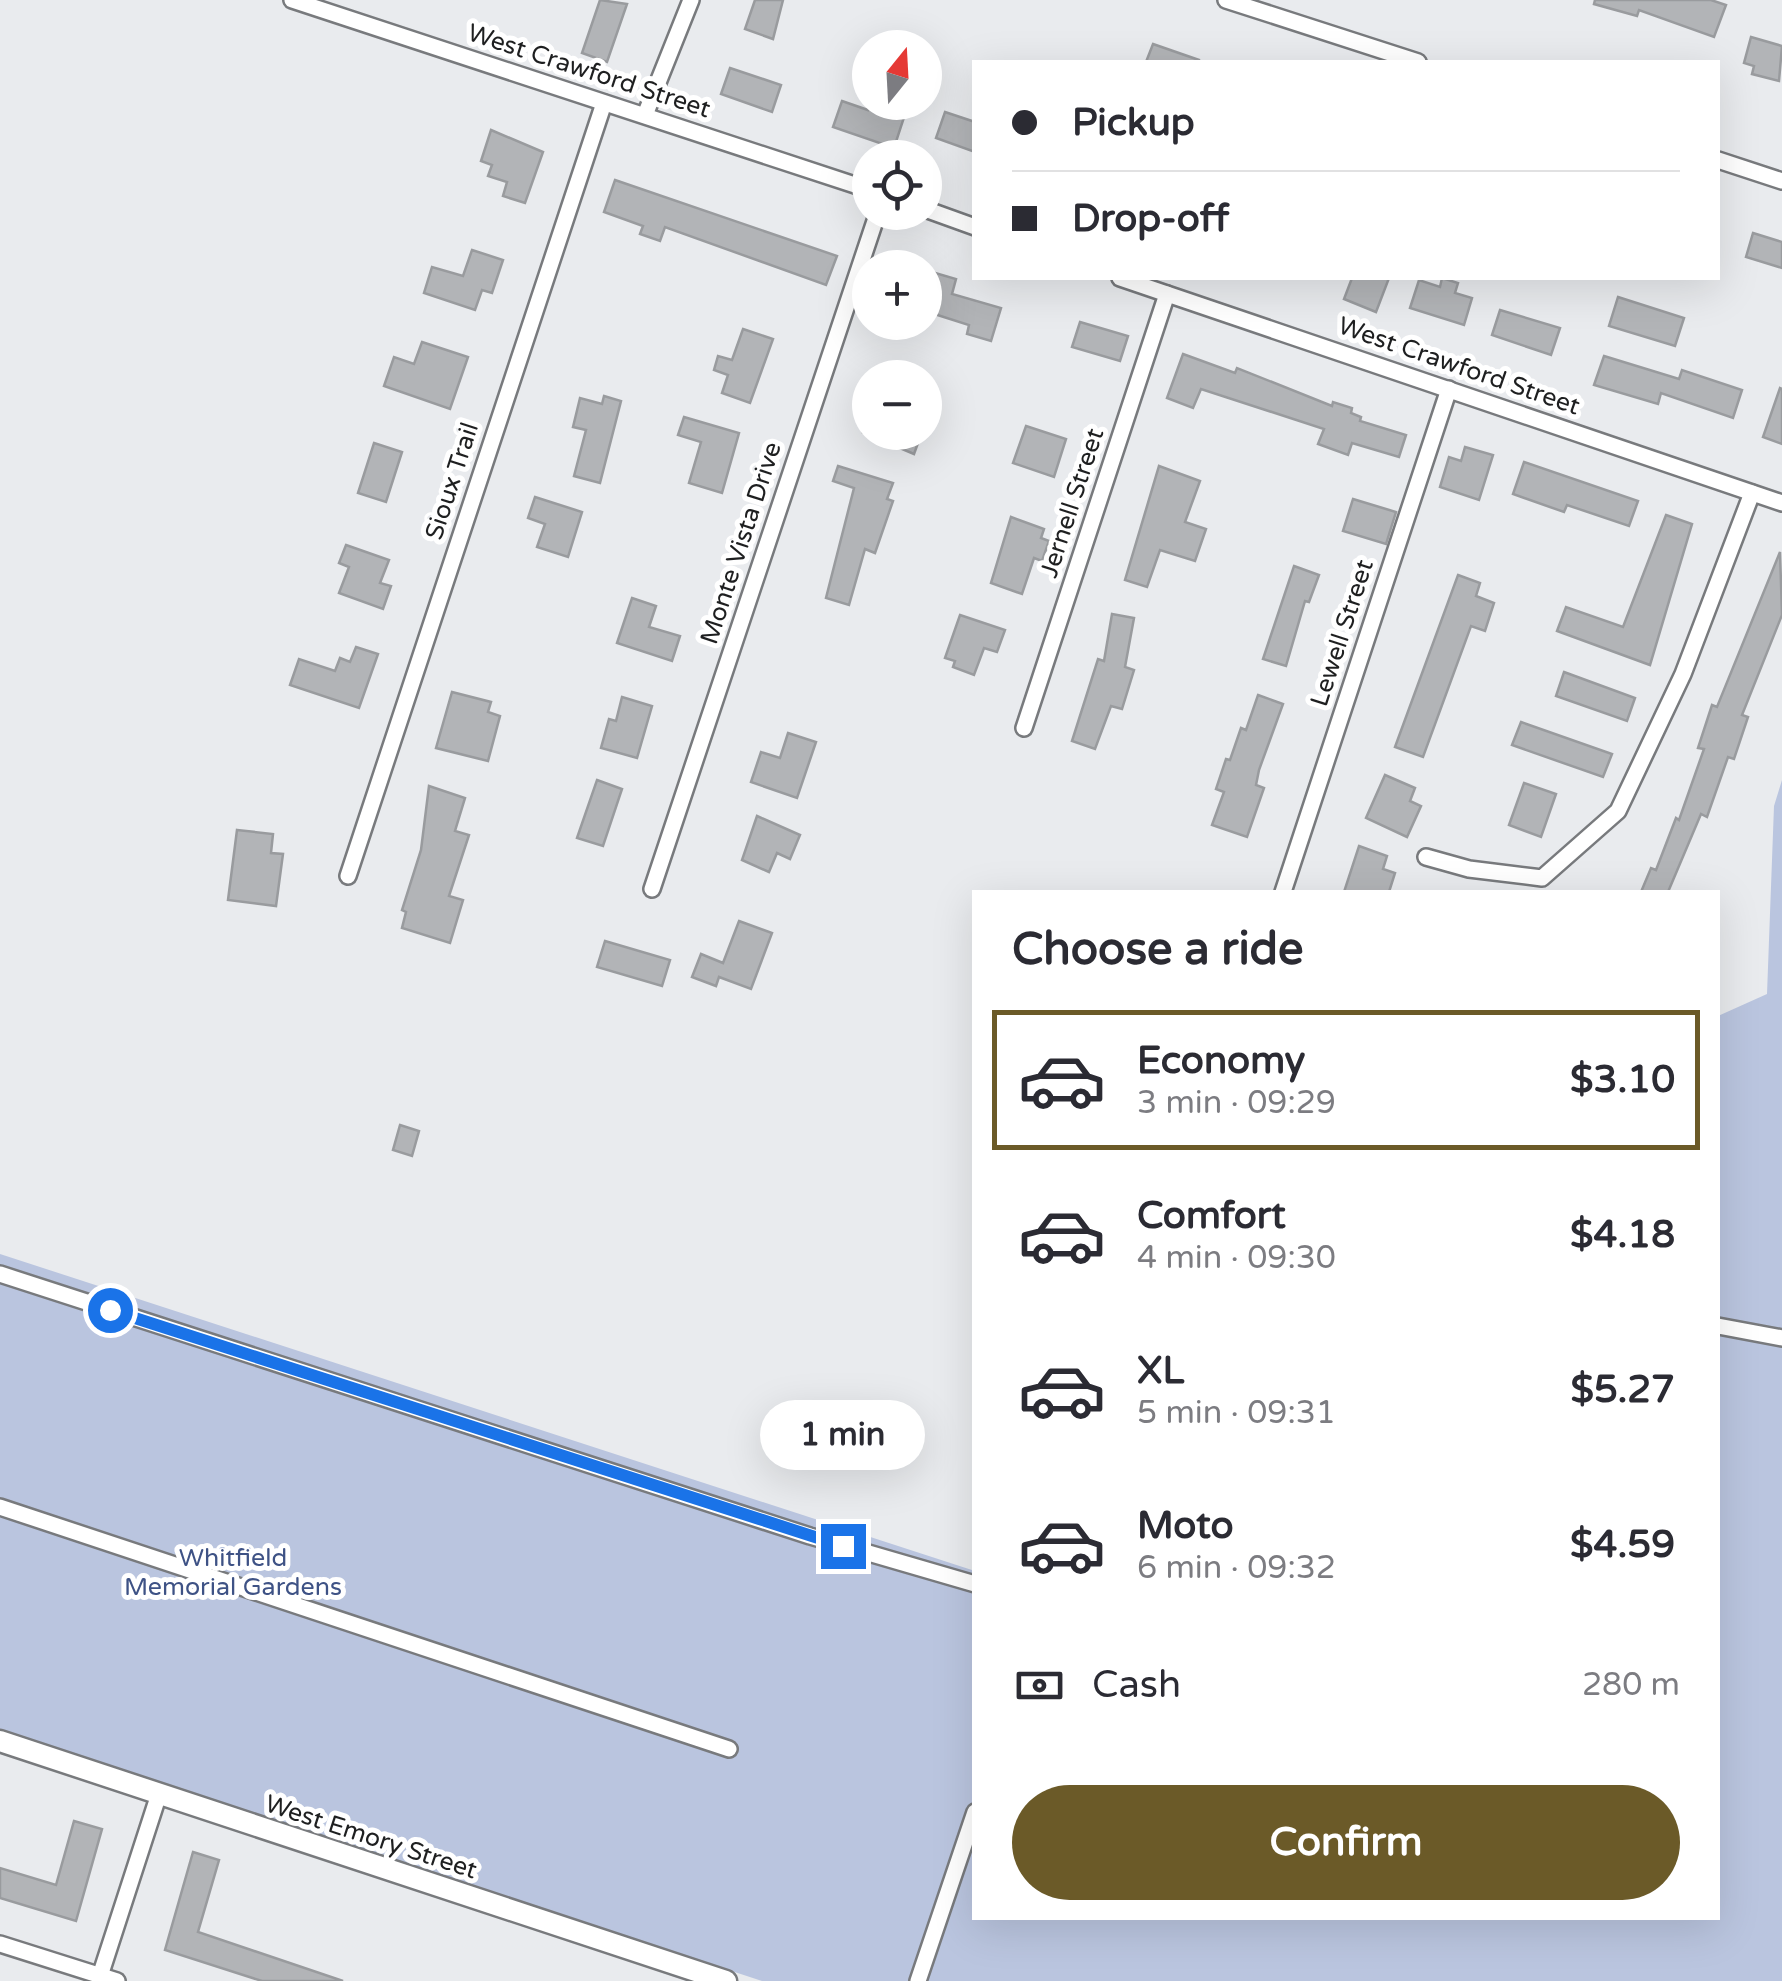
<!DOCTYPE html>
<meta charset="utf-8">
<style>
:root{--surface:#fff;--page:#f7f7f7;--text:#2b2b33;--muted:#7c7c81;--line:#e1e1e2;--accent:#6b5a28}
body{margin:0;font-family:"Varela Round",sans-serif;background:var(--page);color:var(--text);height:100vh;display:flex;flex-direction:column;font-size:38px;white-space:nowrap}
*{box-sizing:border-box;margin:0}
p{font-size:32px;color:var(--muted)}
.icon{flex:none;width:55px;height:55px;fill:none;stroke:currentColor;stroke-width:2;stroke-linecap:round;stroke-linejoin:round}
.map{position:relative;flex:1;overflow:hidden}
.drawer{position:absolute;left:972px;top:890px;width:748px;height:1030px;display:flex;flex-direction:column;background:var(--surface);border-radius:0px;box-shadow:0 10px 40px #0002}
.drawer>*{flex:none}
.banner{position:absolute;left:972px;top:60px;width:748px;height:220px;border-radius:0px;box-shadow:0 10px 40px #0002;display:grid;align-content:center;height:220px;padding:0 40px;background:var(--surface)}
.needle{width:65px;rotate:18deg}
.fabs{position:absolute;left:852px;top:30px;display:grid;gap:20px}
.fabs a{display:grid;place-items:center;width:90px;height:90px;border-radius:50%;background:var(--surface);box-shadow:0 10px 40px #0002;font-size:50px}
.end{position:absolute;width:45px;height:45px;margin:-22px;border:12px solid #1a73e8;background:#fff;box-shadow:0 0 0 5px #fff}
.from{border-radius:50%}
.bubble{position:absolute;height:70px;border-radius:35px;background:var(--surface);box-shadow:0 10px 40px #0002;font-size:32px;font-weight:700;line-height:70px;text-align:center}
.banner b{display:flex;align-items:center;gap:35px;height:95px;font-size:38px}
.banner b+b{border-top:2px solid var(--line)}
.banner i{width:25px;height:25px;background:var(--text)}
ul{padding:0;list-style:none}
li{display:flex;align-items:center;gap:30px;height:140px;margin:0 20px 15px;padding:0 20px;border:5px solid transparent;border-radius:0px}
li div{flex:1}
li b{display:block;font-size:38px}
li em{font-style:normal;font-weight:700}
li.selected{border-color:var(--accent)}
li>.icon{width:90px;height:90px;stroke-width:1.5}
h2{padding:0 40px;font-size:45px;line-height:120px}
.pay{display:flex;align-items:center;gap:25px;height:110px;padding:0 40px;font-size:38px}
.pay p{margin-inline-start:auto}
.primary-button{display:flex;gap:20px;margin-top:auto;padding:20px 40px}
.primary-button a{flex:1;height:115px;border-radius:60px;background:var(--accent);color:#fff;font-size:40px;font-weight:700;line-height:115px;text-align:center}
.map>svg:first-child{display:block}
.green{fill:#bac5df}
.building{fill:#b2b4b7;stroke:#999b9e;stroke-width:2.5}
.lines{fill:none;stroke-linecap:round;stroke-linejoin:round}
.street-casing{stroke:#787a7d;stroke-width:20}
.secondary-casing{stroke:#787a7d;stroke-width:25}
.street{stroke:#fff;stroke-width:15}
.secondary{stroke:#fff;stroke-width:20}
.route{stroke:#1a73e8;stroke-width:12}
.labels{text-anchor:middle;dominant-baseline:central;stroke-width:10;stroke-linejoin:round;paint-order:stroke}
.street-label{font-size:25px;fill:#1e1f20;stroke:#fff}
.park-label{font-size:25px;fill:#3e5285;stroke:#fff}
</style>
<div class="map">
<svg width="1782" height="1981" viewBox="0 0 1782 1981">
<rect width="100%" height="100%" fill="#e9ebee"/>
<path class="green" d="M1782 780V1981H762L433 1873 0 1741V1254L975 1571V1918H1718V1016L1767 994 1774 806Z"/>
<g class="building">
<path d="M600 0 627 4 607 62 582 53Z"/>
<path d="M755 0H783L773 39 745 29Z"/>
<path d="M1595 0H1711L1726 5 1714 37 1639 10 1637 16 1594 4Z"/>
<path d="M1751 37 1782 46 1779 81 1752 74 1754 66 1744 63Z"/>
<path d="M1153 44 1199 60V62H1146Z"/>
<path d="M730 68 781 85 772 112 721 94Z"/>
<path d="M842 101 868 110 870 102H909L894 148 833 127Z"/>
<path d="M945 112 975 122V152L936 138Z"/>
<path d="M491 130 543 152 525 203 503 196 507 182 488 176 492 165 481 161Z"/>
<path d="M615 180 837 256 826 285 665 227 660 241 640 234 643 226 604 212Z"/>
<path d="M1753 233 1782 242V268L1746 257Z"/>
<path d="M472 250 503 260 492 293 482 290 475 310 424 293 432 267 463 276Z"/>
<path d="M925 270 956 279 952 294 1001 308 991 341 967 334 969 325 925 311Z"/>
<path d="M1352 278H1389L1376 312 1344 299Z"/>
<path d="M1442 278 1458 283 1455 293 1472 298 1464 325 1410 308 1419 280 1440 287Z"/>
<path d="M1618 297 1684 318 1675 346 1609 326Z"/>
<path d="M1500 310 1560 328 1551 355 1492 335Z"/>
<path d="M1080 322 1128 336 1120 361 1072 347Z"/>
<path d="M743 329 773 339 750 403 722 393 728 375 714 370 718 356 732 360Z"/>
<path d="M422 342 468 357 450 409 384 386 394 357 414 364Z"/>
<path d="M1183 354 1235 373 1237 368 1332 406 1333 402 1352 408 1351 413 1361 417 1360 421 1406 435 1399 457 1352 443 1348 455 1318 444 1324 429 1201 389 1193 408 1167 398Z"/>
<path d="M1604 356 1679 379 1682 370 1742 390 1733 418 1661 393 1658 404 1594 385Z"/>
<path d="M1780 388 1782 389V444L1763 437Z"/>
<path d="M604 396 621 401 600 483 574 476 586 430 573 427 580 398 602 404Z"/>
<path d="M684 417 739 433 722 493 689 483 701 442 678 435Z"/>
<path d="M1026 426 1066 439 1054 477 1013 463Z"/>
<path d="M862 432H922L914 454Z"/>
<path d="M374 443 402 452 386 502 358 493Z"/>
<path d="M1465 447 1493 455 1479 500 1440 487 1449 457 1461 461Z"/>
<path d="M1524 462 1638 501 1629 526 1567 505 1564 512 1513 494Z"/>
<path d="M838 466 893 483 887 499 893 501 875 553 865 549 849 605 826 598 854 488 833 481Z"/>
<path d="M1159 466 1200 481 1185 522 1206 529 1195 561 1160 550 1147 587 1125 580Z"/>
<path d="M535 497 582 512 568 557 537 547 545 524 528 518Z"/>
<path d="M1353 499 1396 512 1386 544 1343 531Z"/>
<path d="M1666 515 1692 524 1650 665 1557 631 1566 607 1623 627Z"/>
<path d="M1011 517 1044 529 1041 538 1049 541 1042 561 1034 558 1022 594 991 583Z"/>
<path d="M346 545 389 560 380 583 391 586 383 609 339 593 349 567 339 563Z"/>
<path d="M1780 552 1782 615 1742 715 1748 717 1734 759 1728 757 1707 817 1701 814 1668 892H1641L1651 868 1656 870 1676 818 1679 820 1704 749 1698 748 1712 705 1717 707Z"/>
<path d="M1294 566 1319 575 1309 602 1305 601 1286 666 1263 659Z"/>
<path d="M1458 575 1480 583 1476 596 1494 603 1485 631 1471 626 1423 757 1395 747Z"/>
<path d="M632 598 656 606 649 627 680 636 672 661 617 643Z"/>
<path d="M1112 614 1134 618 1125 667 1134 670 1122 709 1111 706 1095 749 1072 741 1098 659 1104 661Z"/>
<path d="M960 615 1005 630 997 652 984 648 974 675 953 667 955 661 945 658Z"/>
<path d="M356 647 378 654 359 708 290 685 299 659 335 671 340 658 350 662Z"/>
<path d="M1564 672 1635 698 1627 721 1556 696Z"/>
<path d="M452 692 491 702 488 712 500 716 488 761 436 748Z"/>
<path d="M1258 695 1283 704 1259 770 1256 785 1264 788 1247 837 1212 825 1224 792 1216 789 1226 759 1230 760 1241 728 1246 730Z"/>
<path d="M622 697 652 706 637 758 601 748 609 719 616 721Z"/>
<path d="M1521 722 1612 754 1603 777 1512 745Z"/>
<path d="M788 733 816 742 797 798 751 782 761 752 780 758Z"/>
<path d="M1385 775 1415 788 1410 801 1421 806 1407 837 1366 818Z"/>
<path d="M597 780 622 789 603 846 577 838Z"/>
<path d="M1524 783 1556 794 1541 837 1509 825Z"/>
<path d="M429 786 465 798 455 831 469 835 449 896 463 900 450 943 402 928 406 912 402 910 421 850Z"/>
<path d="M757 816 800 835 790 859 777 853 769 872 742 860Z"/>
<path d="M237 830 273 834 271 853 283 854 276 906 228 900Z"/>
<path d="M1359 846 1387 856 1383 869 1395 873 1389 892H1344Z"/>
<path d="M739 921 772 933 751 989 719 977 716 986 692 977 701 954 723 963Z"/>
<path d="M605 941 670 960 662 986 597 967Z"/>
<path d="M400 1125 419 1131 412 1156 393 1150Z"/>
<path d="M74 1821 102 1829 76 1921 0 1898V1868L56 1885Z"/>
<path d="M193 1852 219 1860 198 1932 343 1981H262L165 1950Z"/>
</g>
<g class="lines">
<g class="street-casing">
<g id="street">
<path d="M292 0 870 190"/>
<path d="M1226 0 1418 62"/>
<path d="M645 115 691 0"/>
<path d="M1718 160 1782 181"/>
<path d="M925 209 975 227"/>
<path d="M1120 278 1782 503"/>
<path d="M1024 728 1167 294"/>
<path d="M1426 857 1469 869 1542 878 1618 811 1683 674 1752 493"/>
<path d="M348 876 604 103"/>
<path d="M652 889 878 212"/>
<path d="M1283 892 1449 389"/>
<path d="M0 1274 810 1536 975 1584"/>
<path d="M1718 1326 1782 1338"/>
<path d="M0 1507 729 1749"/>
<path d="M0 1944 117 1981"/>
<path d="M100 1976 159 1794"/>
<path d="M918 1981 975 1812"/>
</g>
</g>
<g class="secondary-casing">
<path id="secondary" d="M0 1741 726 1981"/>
</g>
<use href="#street" class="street"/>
<use href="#secondary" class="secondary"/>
</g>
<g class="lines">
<path class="route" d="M110 1310 843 1546"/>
</g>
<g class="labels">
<g class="street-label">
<text transform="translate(589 71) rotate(18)">West Crawford Street</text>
<text transform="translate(1459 366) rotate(19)">West Crawford Street</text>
<text transform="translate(452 481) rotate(-72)">Sioux Trail</text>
<text transform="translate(1072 503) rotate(-72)">Jernell Street</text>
<text transform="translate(741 543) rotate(-72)">Monte Vista Drive</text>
<text transform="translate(1342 633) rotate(-72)">Lewell Street</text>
<text transform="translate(371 1837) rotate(18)">West Emory Street</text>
</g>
<g class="park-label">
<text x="233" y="1558">Whitfield<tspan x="233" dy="29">Memorial Gardens</tspan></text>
</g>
</g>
</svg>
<div class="fabs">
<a><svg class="needle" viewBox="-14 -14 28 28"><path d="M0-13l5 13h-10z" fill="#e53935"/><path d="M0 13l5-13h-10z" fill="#7c7c81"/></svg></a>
<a><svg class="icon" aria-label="locate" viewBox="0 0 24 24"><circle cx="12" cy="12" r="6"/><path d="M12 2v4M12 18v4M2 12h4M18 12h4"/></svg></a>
<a>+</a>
<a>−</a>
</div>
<i class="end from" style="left:110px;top:1310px"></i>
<i class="end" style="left:843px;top:1546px"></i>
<div class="bubble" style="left:760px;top:1400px;width:165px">1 min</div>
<div class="banner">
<b><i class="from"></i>Pickup</b>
<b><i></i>Drop-off</b>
</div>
<section class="drawer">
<h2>Choose a ride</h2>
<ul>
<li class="selected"><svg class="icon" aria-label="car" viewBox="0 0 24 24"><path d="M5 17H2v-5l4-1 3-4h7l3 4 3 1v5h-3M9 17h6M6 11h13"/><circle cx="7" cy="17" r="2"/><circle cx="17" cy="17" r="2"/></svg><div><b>Economy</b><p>3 min · 09:29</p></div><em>$3.10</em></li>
<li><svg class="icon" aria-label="car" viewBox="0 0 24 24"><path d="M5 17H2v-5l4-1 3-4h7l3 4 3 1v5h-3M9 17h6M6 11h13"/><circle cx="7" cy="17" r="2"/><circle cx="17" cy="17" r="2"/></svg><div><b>Comfort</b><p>4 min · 09:30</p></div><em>$4.18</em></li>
<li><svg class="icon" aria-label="car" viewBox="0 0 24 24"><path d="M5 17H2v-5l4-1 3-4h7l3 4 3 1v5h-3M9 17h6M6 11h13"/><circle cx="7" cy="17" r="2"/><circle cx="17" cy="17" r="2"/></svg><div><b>XL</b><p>5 min · 09:31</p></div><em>$5.27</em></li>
<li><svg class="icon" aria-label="car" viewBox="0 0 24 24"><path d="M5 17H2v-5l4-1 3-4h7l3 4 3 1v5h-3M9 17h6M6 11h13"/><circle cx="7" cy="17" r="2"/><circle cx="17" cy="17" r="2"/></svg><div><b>Moto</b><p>6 min · 09:32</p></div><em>$4.59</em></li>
</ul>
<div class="pay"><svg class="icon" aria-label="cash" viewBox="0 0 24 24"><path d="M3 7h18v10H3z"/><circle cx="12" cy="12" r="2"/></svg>Cash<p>280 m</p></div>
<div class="primary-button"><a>Confirm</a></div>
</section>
</div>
